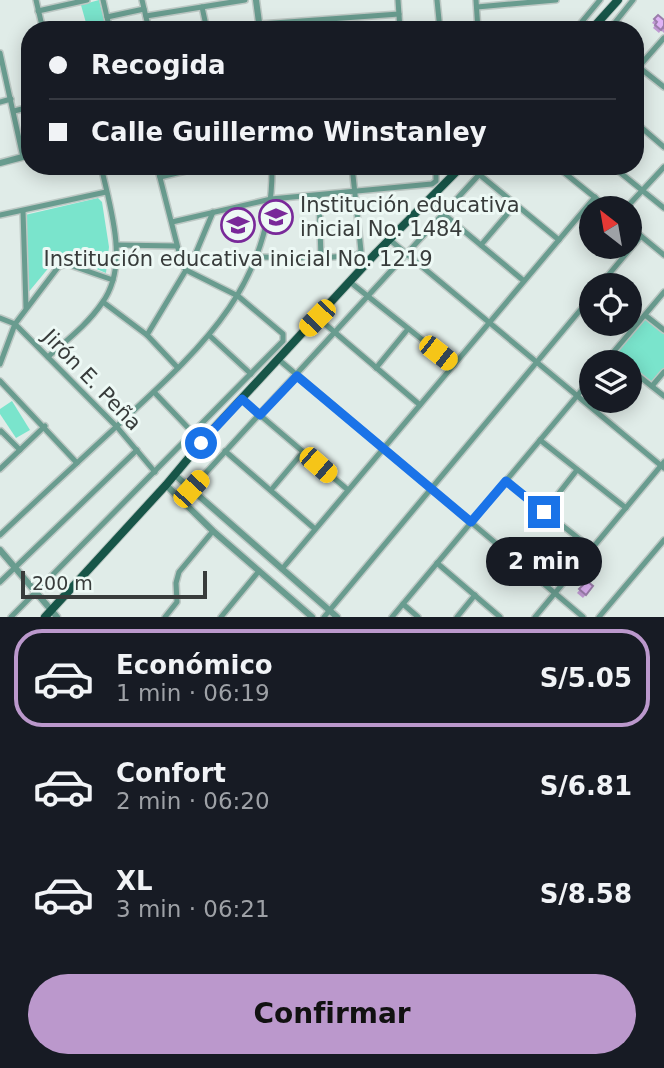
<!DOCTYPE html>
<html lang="es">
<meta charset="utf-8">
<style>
:root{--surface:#171b24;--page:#20242c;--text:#f1f3f6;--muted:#9ea1a6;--line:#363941;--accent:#bb98cc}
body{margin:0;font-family:"DejaVu Sans",sans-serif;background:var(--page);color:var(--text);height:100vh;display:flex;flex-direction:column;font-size:26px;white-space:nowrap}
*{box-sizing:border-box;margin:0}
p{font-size:23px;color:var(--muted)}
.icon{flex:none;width:38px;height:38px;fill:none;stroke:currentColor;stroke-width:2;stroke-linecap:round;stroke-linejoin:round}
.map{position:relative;height:617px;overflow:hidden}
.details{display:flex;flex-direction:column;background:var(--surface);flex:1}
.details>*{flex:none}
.guide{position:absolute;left:21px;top:21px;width:623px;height:154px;border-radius:28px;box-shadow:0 4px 18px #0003;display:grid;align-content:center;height:154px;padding:0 28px;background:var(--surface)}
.needle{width:46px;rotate:329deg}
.fabs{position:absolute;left:579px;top:196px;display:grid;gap:14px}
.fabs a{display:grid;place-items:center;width:63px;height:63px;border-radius:50%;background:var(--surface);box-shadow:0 4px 18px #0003;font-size:35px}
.scale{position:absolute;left:21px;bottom:18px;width:186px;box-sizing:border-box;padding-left:7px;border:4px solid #383c3b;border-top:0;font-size:19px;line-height:24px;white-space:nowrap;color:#383c3b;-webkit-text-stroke:5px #edf9f5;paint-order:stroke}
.end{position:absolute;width:32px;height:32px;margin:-16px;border:9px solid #1a73e8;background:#fff;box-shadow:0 0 0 4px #fff}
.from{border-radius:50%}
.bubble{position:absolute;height:49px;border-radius:24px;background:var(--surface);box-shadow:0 4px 18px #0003;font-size:23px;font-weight:800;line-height:49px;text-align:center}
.car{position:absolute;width:21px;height:42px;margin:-21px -10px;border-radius:9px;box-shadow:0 0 5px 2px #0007;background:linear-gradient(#f5c518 24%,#345 0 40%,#f5c518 0 76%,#345 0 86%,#f5c518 0)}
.guide b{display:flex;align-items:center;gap:24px;height:66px;font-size:26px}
.guide b+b{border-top:2px solid var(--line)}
.guide i{width:18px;height:18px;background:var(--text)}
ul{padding:12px 0 0;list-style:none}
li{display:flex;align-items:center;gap:21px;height:98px;margin:0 14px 10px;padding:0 14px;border:4px solid transparent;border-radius:28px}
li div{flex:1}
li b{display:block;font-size:26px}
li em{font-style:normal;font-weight:800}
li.on{border-color:var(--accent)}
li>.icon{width:63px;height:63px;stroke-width:1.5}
.button{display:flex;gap:14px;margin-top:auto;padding:14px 28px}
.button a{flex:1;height:80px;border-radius:42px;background:var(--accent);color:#111;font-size:28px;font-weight:800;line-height:80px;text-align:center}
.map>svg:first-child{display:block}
.green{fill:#7ae4cc}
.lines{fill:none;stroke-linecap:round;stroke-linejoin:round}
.minor-casing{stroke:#bec9c5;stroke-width:8}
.tertiary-casing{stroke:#bec9c5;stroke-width:9}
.primary-casing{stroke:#bec9c5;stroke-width:10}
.minor{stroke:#699c8f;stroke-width:5}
.tertiary{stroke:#699c8f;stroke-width:6}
.primary{stroke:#175548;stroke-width:8}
.wall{fill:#bf99d2}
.building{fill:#deb2f4;stroke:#9b7dab;stroke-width:2}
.route{stroke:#1a73e8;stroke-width:9}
.labels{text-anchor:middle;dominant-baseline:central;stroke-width:6;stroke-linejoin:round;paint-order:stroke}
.poi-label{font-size:21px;fill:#383c3b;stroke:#edf9f5;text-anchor:start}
.street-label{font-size:21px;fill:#383c3b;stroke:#edf9f5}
</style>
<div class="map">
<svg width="664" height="617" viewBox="0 0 664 617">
<rect width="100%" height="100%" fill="#e0ece8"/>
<g class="green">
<path d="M99 0 107 30H88L81 5Z"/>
<path d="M98 198 102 202 109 247 106 273 60 254 27 294 25 215Z"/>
<path d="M645 315 664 330V369L652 382 614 351Z"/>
<path d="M12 401 30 430 16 438 0 414V409Z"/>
</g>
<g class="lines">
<g class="minor-casing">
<g id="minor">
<path d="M36 0 43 30"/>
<path d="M103 0 110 30"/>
<path d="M142 0 149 30"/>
<path d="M398 0 400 30"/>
<path d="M437 0 440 30"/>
<path d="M476 0 478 30"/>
<path d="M202 7 207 30"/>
<path d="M477 7 556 0"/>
<path d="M38 11 87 0"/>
<path d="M146 16 245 0"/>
<path d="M107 17 144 9"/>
<path d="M260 24 399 14"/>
<path d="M575 30 600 0"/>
<path d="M609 30 633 0"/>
<path d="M0 53 23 157"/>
<path d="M635 64 664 87"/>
<path d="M635 71 664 38"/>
<path d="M0 102 11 99"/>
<path d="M14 111 30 107"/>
<path d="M635 122 664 147"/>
<path d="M469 166 559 240"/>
<path d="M556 166 608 208"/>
<path d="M612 166 664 208"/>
<path d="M160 177 207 166"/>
<path d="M319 196 321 258"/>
<path d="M428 201 524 281"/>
<path d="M626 208 664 167"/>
<path d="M23 211 26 308"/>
<path d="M0 215 106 192"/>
<path d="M172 222 271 199 432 184 436 181V166"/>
<path d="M630 227 664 255"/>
<path d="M390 240 664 468"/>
<path d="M117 245 176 246"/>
<path d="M481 245 515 205"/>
<path d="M257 257 321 258 357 255 361 251 352 166"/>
<path d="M350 282 454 365"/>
<path d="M600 285 641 236"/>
<path d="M103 302 147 335 178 368"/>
<path d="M645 315 664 330"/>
<path d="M0 318 15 324 117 427 155 472"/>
<path d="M318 318 420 405"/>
<path d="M147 335 195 255 213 212"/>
<path d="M210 336 251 374"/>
<path d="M612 354 622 362"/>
<path d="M48 357C67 340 88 324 102 303 130 265 110 208 101 166"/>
<path d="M278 359 583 617"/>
<path d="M605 362 664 292"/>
<path d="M0 364 15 324 59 266 67 264 113 280"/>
<path d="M376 368 408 329"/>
<path d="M630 369 664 396"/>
<path d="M0 381 77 463"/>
<path d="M652 386 664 372"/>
<path d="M154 392 193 433"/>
<path d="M241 399 348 490"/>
<path d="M0 432 1 431 20 450"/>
<path d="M540 440 626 508"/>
<path d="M225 451 315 529"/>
<path d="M0 469 45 426"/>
<path d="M506 481 592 549"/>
<path d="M191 489 487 166"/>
<path d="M271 490 303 452"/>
<path d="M544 512 577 470"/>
<path d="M0 535C39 498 78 462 117 426 198 351 274 286 272 166"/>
<path d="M437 563 500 617"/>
<path d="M282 569 595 197"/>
<path d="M0 582 137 450"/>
<path d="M403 604 418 617"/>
<path d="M11 617 283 341V334L238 296 186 270 182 264 157 166"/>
<path d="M165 617 177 602 176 583 179 572 213 531"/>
<path d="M221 617 259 571"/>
<path d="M324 617 592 296"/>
<path d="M392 617 592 378"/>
<path d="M457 617 475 595"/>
<path d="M535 617 664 462"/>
<path d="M599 617 664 540"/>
</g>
</g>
<g class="tertiary-casing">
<g id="tertiary">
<path d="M256 0 260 30"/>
<path d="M0 163 30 155"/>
<path d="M175 475 337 617"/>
<path d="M166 485 213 531 312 617"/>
<path d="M0 550 57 617"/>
</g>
</g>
<g class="primary-casing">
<g id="primary">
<path d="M591 30 618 0"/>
<path d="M45 617 166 485 207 436 376 253 462 166"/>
</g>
</g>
<use href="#minor" class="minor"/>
<use href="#tertiary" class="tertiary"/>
<use href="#primary" class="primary"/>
</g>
<g class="wall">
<path d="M658 15 664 20V33L661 30 659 33 653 28 655 25 652 23Z"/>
<path d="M585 569 591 574 584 584 577 579Z"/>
<path d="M587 581 593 586 583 598 577 593Z"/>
</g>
<g class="building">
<path d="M658 15 664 20V28L663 27 661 30 655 25 657 22 654 19Z"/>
<path d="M585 569 591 574 586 581 579 576Z"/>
<path d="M587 581 593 586 586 595 579 589Z"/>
</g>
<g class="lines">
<path class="route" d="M201 443 242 399 260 415 297 376 471 522 506 481 544 512"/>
</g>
<defs>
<g id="school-ring" transform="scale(1.75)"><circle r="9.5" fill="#edf9f5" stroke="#792999" stroke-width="1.5"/><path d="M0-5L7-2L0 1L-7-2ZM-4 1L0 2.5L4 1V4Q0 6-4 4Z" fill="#792999"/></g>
</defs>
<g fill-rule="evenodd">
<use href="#school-ring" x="276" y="217"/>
<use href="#school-ring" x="238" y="225"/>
</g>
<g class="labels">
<g class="poi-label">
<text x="300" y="205">Institución educativa<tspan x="300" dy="24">inicial No. 1484</tspan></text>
<text x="238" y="259" text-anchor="middle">Institución educativa inicial No. 1219</text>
</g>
<g class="street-label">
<text transform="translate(92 380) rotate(46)">Jirón E. Peña</text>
</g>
</g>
</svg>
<div class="fabs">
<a><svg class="needle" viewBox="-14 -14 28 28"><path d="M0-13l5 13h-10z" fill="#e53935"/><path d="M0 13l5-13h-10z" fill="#9ea1a6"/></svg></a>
<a><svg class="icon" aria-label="locate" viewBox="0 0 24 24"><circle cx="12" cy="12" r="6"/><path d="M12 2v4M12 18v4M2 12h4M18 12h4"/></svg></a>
<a><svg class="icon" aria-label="layers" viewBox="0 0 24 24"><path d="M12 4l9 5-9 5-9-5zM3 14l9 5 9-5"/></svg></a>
</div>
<div class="scale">200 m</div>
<i class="end from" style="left:201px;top:443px"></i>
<i class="end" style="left:544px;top:512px"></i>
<div class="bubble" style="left:486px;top:537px;width:116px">2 min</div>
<i class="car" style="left:317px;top:318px;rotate:224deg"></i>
<i class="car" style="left:438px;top:353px;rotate:128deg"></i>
<i class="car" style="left:318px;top:465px;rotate:131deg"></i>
<i class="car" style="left:191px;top:489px;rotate:42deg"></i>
<div class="guide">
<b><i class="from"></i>Recogida</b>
<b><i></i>Calle Guillermo Winstanley</b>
</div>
</div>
<section class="details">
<ul>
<li class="on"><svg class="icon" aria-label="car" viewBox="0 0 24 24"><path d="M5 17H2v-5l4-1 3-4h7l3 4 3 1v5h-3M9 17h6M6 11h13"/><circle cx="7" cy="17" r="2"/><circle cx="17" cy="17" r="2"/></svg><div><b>Económico</b><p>1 min · 06:19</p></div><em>S/5.05</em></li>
<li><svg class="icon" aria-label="car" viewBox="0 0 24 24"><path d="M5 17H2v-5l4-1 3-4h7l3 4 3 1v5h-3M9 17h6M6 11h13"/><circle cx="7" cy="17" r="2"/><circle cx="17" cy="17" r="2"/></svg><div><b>Confort</b><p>2 min · 06:20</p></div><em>S/6.81</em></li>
<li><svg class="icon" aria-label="car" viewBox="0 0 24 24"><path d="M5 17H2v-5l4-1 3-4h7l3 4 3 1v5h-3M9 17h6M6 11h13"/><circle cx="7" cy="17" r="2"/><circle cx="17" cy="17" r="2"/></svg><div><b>XL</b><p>3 min · 06:21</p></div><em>S/8.58</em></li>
</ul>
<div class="button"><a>Confirmar</a></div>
</section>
